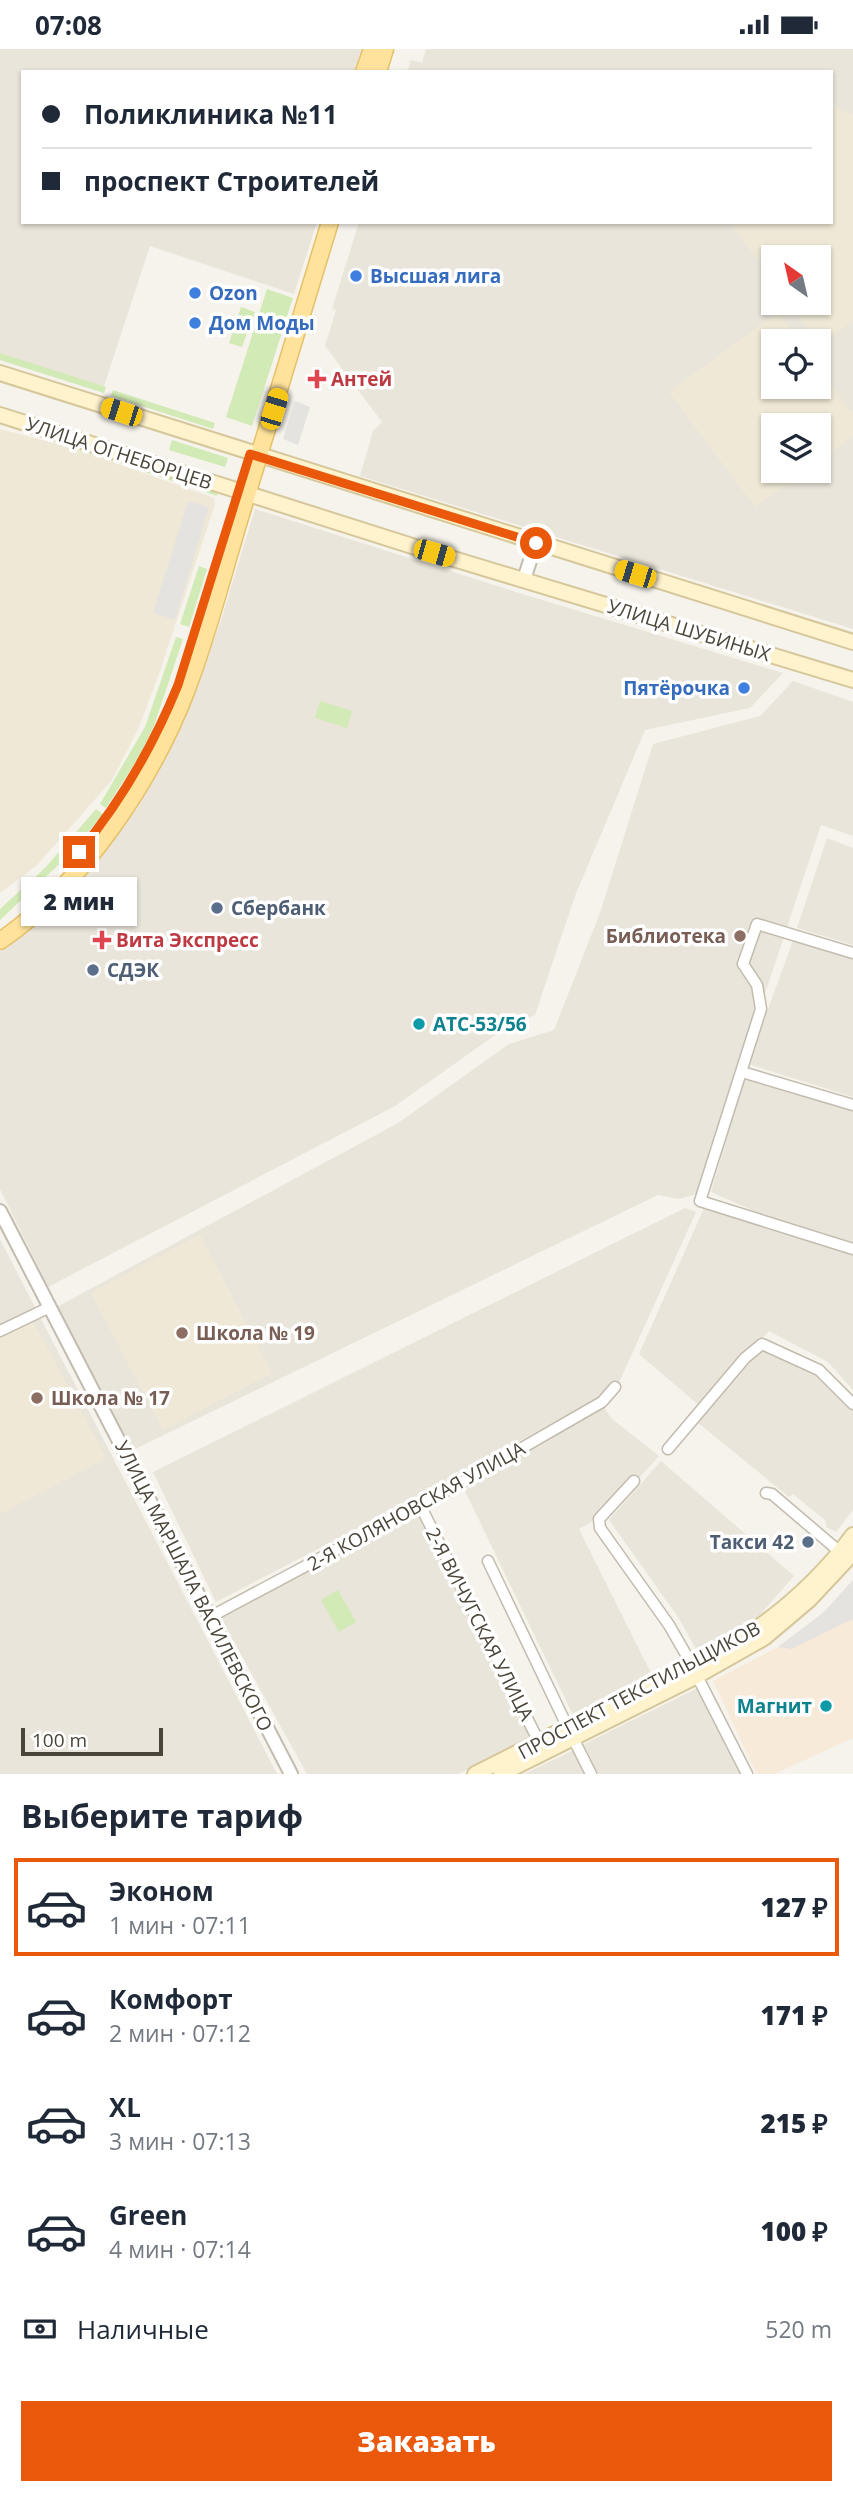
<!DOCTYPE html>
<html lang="ru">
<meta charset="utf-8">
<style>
:root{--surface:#fff;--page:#f6f6f7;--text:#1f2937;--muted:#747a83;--line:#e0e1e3;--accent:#ea580c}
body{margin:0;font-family:"Open Sans",sans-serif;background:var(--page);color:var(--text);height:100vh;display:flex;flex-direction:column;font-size:26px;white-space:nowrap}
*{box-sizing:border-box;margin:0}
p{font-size:23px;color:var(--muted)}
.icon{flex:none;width:38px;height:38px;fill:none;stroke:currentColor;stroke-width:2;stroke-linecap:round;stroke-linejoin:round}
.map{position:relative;height:1725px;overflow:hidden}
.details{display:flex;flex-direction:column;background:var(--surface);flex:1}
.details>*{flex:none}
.top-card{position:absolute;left:21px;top:21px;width:812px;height:154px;border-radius:0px;box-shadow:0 2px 5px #0004;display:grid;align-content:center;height:154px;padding:0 21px;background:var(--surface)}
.needle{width:46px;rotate:326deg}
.controls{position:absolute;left:761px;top:196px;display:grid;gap:14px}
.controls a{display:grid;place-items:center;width:70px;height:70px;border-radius:0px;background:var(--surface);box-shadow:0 2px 5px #0004;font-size:35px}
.scale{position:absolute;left:21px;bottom:18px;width:142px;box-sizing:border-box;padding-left:7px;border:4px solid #4b4439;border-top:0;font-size:19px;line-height:24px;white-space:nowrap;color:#4b4439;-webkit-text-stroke:5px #fff;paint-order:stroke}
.end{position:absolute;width:32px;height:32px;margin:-16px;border:9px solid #ea580c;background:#fff;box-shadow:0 0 0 4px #fff}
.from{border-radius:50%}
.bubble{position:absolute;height:49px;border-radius:0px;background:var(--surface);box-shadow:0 2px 5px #0004;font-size:23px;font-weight:800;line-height:49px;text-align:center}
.car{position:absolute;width:21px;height:42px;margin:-21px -10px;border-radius:9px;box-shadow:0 0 5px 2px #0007;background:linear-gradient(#f5c518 24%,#345 0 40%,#f5c518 0 76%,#345 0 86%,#f5c518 0)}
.top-card b{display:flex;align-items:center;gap:24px;height:66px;font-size:26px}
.top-card b+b{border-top:2px solid var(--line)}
.top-card i{width:18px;height:18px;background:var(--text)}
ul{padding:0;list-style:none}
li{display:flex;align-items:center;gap:21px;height:98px;margin:0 14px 10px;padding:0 7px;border:4px solid transparent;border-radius:0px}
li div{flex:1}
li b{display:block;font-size:26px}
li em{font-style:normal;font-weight:800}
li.selected{border-color:var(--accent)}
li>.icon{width:63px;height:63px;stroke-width:1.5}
h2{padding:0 21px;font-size:32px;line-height:84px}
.pay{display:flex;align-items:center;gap:18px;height:77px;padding:0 21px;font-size:26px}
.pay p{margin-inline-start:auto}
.button{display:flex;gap:14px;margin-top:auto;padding:14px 21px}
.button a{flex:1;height:80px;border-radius:0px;background:var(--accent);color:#fff;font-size:28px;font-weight:800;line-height:80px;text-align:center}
.status{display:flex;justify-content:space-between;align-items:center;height:49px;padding:0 35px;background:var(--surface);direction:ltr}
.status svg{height:19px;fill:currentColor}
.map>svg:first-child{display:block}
.residential{fill:#eae5da;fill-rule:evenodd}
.commercial{fill:#f7ead8}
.education{fill:#efe8d6}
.green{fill:#d2eab5}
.parking{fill:#e5e3e0}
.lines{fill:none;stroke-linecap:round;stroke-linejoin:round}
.minor-casing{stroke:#c2bbae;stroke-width:13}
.tertiary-casing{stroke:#c2bbae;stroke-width:16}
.secondary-casing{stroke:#d6c79b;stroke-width:18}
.primary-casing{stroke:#e6c16a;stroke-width:19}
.minor{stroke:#fff;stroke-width:10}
.tertiary{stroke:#fff;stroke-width:12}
.secondary{stroke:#fff3cd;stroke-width:14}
.primary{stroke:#ffe39c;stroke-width:16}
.route{stroke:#ea580c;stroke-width:9}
.shop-dot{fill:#3f7fe0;stroke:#fff;stroke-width:2.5}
.health-dot{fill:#e0444e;stroke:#fff;stroke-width:2.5}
.service-dot{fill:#5c6f8a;stroke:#fff;stroke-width:2.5}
.education-dot{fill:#8d6e63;stroke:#fff;stroke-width:2.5}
.culture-dot{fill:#0f9aa8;stroke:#fff;stroke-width:2.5}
.labels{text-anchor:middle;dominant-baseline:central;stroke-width:7;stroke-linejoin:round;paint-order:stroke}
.shop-label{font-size:19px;font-weight:bold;fill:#366cbe;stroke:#fff;text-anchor:start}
.health-label{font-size:19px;font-weight:bold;fill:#be3a42;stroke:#fff;text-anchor:start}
.street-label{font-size:19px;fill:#4b4439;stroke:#fff}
.service-label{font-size:19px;font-weight:bold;fill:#4e5e75;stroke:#fff;text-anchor:start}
.education-label{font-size:19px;font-weight:bold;fill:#785e54;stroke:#fff;text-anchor:start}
.culture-label{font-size:19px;font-weight:bold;fill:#0d838f;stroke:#fff;text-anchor:start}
</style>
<div class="status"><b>07:08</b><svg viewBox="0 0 49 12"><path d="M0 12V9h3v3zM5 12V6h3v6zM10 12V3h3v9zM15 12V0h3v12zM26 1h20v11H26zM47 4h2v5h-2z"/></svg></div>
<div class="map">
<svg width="853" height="1725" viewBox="0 0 853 1725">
<rect width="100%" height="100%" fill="#f6f3ec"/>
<g class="residential">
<path d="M0 0H370L363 23H23V173H317L294 245 150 197 102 343 0 311Z"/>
<path d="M426 0H853V580L360 427 373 382 382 373 325 297 336 261 332 260 359 173H831V23H407L411 11 422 14ZM774 208H819V254H774ZM774 292H819V338H774ZM774 376H819V422H774Z"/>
<path d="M255 460 516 543 783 624 750 659 645 681 575 847 535 966 505 979 395 1057 48 1238 0 1140V903L50 865 88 823 131 766 168 701 187 661 221 571Z"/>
<path d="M793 632 853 653V787L821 776 742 1014 704 1143 679 1150 658 1146 131 1402 55 1259 398 1074 509 995 554 981 600 864 653 695 760 667Z"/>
<path d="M827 789 853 799V896L797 879Z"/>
<path d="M794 889 853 907V1048L748 1015Z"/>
<path d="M746 1022 853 1052V1194L763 1166 711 1143Z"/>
<path d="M709 1148 759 1172 853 1201V1341L828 1313 769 1282 701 1358 639 1305Z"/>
<path d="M685 1159 696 1163 617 1338 424 1445 216 1553 153 1423Z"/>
<path d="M0 1190 41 1270 277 1725H0Z"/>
<path d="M770 1291 822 1320 853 1354V1461L836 1483 826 1478V1472L793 1445 789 1448 697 1373Z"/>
<path d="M602 1355 611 1369 659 1407 608 1463 579 1480 653 1628 574 1668 463 1438Z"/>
<path d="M661 1412 794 1527 756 1570 698 1604 678 1568 609 1471Z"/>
<path d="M421 1461 535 1687 458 1725H307L219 1566Z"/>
<path d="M706 1635 749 1725H598L584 1695Z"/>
<path d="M578 1699 590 1725H524Z"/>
</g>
<path class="commercial" d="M853 1531V1689L774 1725H757L713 1632 778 1598 824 1563Z"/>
<g class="education">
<path d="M831 56 853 65V272L821 296 789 254H819V208H774L773 232 730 173H831Z"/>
<path d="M778 263 799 292H774V338H819V319L853 366V387L819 412V376H774V422H805L755 458 669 343Z"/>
<path d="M0 380 73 399 214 449 215 455 160 622 139 678 112 731 36 817 0 844Z"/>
<path d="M200 1186 272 1324 163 1381 91 1244Z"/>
<path d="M33 1272 106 1409 0 1465V1289Z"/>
</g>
<g class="green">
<path d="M267 240 293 249 252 377 226 368Z"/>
<path d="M241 258 255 263 242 298 229 294Z"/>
<path d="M0 304 106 338 104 344 0 311Z"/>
<path d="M113 341 215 374 213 380 111 347Z"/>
<path d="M38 381 219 440 217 447 36 387Z"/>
<path d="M172 391 228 409 225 418 169 401Z"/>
<path d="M199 517 207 520 189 578 180 575Z"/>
<path d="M176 588 183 590 154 677 140 706 106 759 100 755 145 678Z"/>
<path d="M320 652 352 662 347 679 315 669Z"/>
<path d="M96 760 103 765 70 805 0 871V860L46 818Z"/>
<path d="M338 1541 356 1573 339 1583 321 1551Z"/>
</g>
<g class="parking">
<path d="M295 352 310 358 298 396 283 390Z"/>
<path d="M188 452 209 458 175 571 153 564Z"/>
<path d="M853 1531V1570L791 1600 778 1598 824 1563Z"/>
</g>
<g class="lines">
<g class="minor-casing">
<g id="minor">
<path d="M853 904 757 875 743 915 757 936 761 960 700 1152 853 1200"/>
<path d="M742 1023 853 1056"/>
<path d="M0 1282 50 1258"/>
<path d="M668 1400 745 1309 762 1295 819 1321 853 1355"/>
<path d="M634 1432 599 1470 600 1479 669 1576 692 1616"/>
<path d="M766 1444 772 1445 840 1503"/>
<path d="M420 1456 539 1693"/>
<path d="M488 1512 568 1679"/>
<path d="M210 1568 463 1433 602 1353 615 1338"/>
<path d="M697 1627 747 1725"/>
<path d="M573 1689 591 1725"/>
</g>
</g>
<g class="tertiary-casing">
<g id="tertiary">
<path d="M524 530 536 494"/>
<path d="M0 1162 291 1725"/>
</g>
</g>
<g class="secondary-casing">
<g id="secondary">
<path d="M0 324 853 593"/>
<path d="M0 366 434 504 853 631"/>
<path d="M475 1725 737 1593C782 1564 821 1529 853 1486"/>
<path d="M501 1725 697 1627 764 1589 809 1551 853 1504"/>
</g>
</g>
<g class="primary-casing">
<g id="primary">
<path d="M364 23 372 0"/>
<path d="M378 23 385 0"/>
<path d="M0 892C83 835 152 732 187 640 209 582 224 521 242 462 272 366 300 269 330 173"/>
</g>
</g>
<use href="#minor" class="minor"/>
<use href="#tertiary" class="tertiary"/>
<use href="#secondary" class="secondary"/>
<use href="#primary" class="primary"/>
</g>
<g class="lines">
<path class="route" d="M79 803C121 753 153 697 178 636L250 405 536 494"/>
</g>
<g class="shop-dot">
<circle cx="356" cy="227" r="7"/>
<circle cx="195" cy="244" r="7"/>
<circle cx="195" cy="274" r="7"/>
<circle cx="744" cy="639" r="7"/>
</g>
<g class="health-dot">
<path d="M313.5 319.5h7v7h7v7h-7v7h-7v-7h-7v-7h7z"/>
<path d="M98.5 880.5h7v7h7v7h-7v7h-7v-7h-7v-7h7z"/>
</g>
<g class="service-dot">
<circle cx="217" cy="859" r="7"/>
<circle cx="93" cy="921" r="7"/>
<circle cx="808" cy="1493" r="7"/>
</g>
<g class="education-dot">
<circle cx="740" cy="887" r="7"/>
<circle cx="182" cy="1284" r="7"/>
<circle cx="37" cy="1349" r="7"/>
</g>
<g class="culture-dot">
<circle cx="419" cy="975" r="7"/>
<circle cx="826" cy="1657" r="7"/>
</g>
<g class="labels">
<g class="shop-label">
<text x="370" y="227">Высшая лига</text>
<text x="209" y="244">Ozon</text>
<text x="209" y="274">Дом Моды</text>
<text x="730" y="639" text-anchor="end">Пятёрочка</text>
</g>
<g class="health-label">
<text x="331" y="330">Антей</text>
<text x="116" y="891">Вита Экспресс</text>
</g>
<g class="street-label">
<text transform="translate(119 404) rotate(18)">УЛИЦА ОГНЕБОРЦЕВ</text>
<text transform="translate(689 581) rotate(17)">УЛИЦА ШУБИНЫХ</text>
<text transform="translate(416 1457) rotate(-29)">2-Я КОЛЯНОВСКАЯ УЛИЦА</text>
<text transform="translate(194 1537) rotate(63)">УЛИЦА МАРШАЛА ВАСИЛЕВСКОГО</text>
<text transform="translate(480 1575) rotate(63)">2-Я ВИЧУГСКАЯ УЛИЦА</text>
<text transform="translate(639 1641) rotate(-28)">ПРОСПЕКТ ТЕКСТИЛЬЩИКОВ</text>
</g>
<g class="service-label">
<text x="231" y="859">Сбербанк</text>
<text x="107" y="921">СДЭК</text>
<text x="794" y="1493" text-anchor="end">Такси 42</text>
</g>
<g class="education-label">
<text x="726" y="887" text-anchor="end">Библиотека</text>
<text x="196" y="1284">Школа № 19</text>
<text x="51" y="1349">Школа № 17</text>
</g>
<g class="culture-label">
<text x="433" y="975">АТС-53/56</text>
<text x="812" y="1657" text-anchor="end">Магнит</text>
</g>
</g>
</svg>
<div class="controls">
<a><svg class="needle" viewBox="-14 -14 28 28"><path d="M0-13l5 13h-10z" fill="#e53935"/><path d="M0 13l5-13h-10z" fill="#747a83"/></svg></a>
<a><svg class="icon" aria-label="locate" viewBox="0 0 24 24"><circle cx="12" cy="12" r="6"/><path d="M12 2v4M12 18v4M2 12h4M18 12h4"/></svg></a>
<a><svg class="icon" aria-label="layers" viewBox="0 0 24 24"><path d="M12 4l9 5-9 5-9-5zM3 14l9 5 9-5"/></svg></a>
</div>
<div class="scale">100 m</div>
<i class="end from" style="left:536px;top:494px"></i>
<i class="end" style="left:79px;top:803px"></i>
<div class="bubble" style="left:21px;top:828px;width:116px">2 мин</div>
<i class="car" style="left:274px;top:360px;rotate:17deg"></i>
<i class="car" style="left:121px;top:363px;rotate:288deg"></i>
<i class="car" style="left:434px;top:504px;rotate:106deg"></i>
<i class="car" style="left:635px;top:525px;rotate:287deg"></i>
<div class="top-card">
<b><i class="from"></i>Поликлиника №11</b>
<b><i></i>проспект Строителей</b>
</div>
</div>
<section class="details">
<h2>Выберите тариф</h2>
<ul>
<li class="selected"><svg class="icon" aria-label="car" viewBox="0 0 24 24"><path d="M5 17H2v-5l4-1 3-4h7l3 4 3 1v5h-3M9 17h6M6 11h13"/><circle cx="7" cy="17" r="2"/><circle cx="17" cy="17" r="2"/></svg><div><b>Эконом</b><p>1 мин · 07:11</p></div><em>127 ₽</em></li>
<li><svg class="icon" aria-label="car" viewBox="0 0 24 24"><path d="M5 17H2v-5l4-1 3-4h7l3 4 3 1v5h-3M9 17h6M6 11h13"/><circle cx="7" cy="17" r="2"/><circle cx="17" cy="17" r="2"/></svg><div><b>Комфорт</b><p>2 мин · 07:12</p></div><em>171 ₽</em></li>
<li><svg class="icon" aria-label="car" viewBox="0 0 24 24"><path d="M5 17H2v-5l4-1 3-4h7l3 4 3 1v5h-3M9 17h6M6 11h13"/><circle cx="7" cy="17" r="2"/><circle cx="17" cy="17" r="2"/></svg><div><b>XL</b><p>3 мин · 07:13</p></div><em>215 ₽</em></li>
<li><svg class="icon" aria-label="car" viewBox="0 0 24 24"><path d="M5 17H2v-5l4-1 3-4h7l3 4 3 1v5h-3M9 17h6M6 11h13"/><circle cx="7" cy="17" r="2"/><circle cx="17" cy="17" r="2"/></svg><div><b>Green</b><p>4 мин · 07:14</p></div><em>100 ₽</em></li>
</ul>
<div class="pay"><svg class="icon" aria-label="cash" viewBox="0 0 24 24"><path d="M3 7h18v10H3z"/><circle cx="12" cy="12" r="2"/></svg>Наличные<p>520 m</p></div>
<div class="button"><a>Заказать</a></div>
</section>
